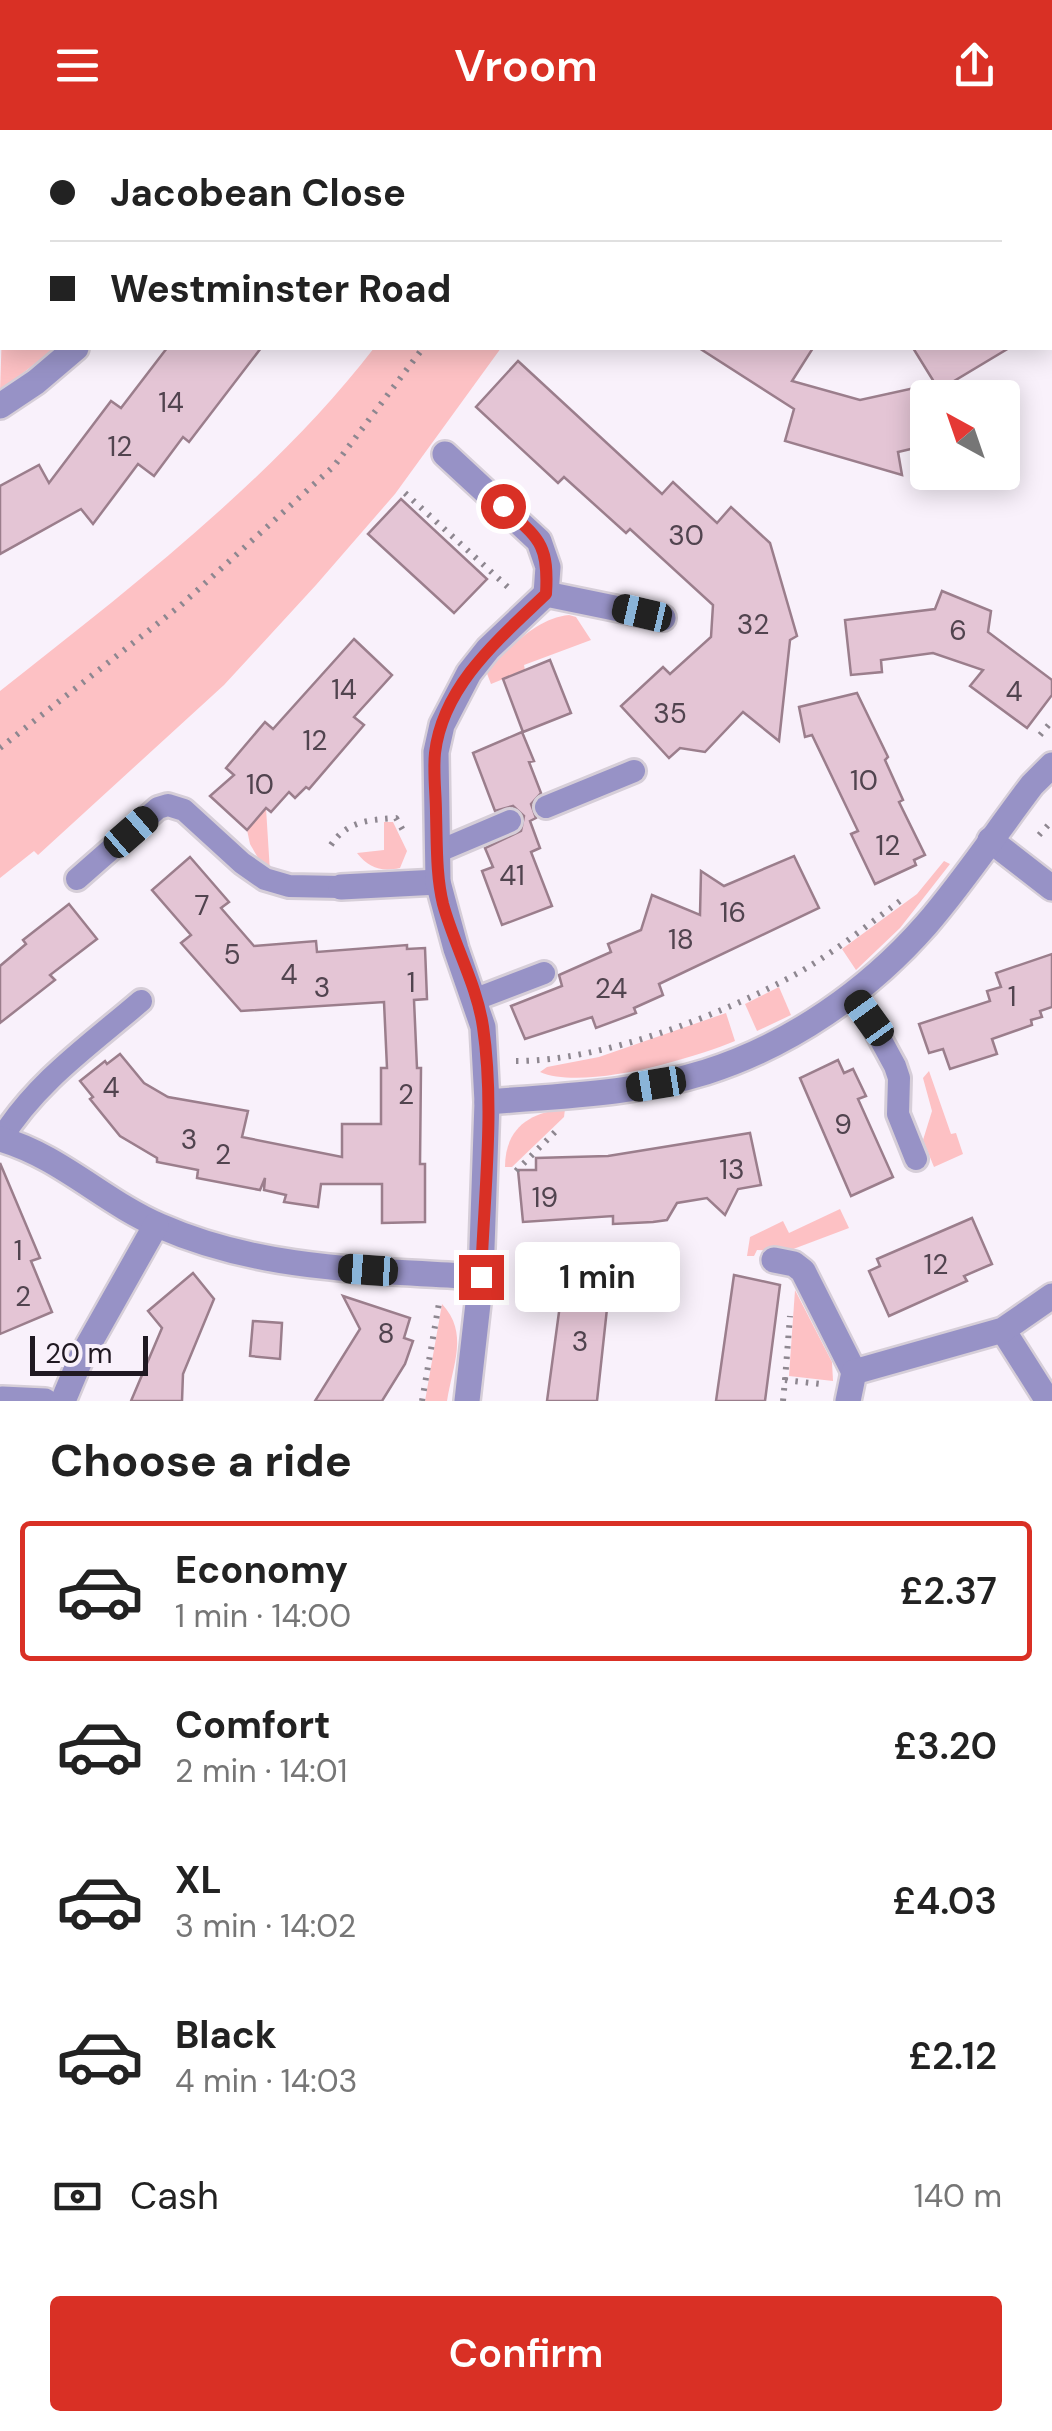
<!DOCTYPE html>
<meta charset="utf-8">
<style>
:root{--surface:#fff;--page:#f6f6f6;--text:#222;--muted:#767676;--line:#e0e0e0;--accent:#d93025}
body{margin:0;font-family:"DM Sans",sans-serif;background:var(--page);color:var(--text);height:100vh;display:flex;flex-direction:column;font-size:38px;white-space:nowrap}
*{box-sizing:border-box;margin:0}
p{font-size:32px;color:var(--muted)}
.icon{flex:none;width:55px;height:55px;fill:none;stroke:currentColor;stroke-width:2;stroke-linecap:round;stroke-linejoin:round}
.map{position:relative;height:1271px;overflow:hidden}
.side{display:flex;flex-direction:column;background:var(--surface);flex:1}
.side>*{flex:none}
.hud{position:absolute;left:0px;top:0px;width:1052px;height:220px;box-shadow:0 5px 25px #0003;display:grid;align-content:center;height:220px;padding:0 50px;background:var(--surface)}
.needle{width:65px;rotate:320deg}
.tools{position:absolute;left:910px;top:250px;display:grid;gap:20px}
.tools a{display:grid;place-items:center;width:110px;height:110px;border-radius:10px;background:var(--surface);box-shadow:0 5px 25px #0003;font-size:50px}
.scale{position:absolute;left:30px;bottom:25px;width:118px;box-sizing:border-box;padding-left:10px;border:5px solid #201922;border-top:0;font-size:28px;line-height:35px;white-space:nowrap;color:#201922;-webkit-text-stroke:8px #f9f1fb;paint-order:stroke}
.end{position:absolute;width:45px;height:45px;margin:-22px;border:12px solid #d93025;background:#fff;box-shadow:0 0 0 5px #fff}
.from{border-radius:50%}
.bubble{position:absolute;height:70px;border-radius:10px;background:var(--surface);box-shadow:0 5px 25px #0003;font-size:32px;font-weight:600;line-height:70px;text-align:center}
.car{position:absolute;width:30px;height:60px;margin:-30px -15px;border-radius:12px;box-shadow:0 0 8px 2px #0007;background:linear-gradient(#222 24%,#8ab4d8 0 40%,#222 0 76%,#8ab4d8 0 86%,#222 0)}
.hud b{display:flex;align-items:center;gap:35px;height:95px;font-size:38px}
.hud b+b{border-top:2px solid var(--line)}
.hud i{width:25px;height:25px;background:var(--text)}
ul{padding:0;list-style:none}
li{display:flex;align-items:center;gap:30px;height:140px;margin:0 20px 15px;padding:0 30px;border:5px solid transparent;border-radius:10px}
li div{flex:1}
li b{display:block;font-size:38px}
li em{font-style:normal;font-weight:600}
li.on{border-color:var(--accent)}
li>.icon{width:90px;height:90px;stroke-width:1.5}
h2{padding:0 50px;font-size:45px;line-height:120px}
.pay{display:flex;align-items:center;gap:25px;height:110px;padding:0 50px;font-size:38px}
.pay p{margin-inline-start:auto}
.primary-button{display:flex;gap:20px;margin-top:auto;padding:20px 50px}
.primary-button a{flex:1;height:115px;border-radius:10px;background:var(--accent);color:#fff;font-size:40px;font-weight:600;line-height:115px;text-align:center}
header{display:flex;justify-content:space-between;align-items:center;height:130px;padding:0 50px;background:var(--accent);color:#fff;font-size:45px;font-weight:600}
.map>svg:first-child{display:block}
.green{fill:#fdc1c4}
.building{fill:#e4c5d5;stroke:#9b7e8c;stroke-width:2.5}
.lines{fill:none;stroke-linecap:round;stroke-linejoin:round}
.service-casing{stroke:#d6ced8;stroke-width:28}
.minor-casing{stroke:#d6ced8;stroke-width:30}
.path{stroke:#8e8790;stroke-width:6;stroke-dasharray:2.5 8;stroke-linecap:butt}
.service{stroke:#9792c6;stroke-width:22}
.minor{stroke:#9792c6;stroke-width:25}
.route{stroke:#d93025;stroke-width:12}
.labels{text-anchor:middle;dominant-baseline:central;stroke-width:8;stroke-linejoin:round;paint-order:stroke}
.number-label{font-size:28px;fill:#51444f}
</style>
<header><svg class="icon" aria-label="menu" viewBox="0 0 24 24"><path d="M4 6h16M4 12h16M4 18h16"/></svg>Vroom<svg class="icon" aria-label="share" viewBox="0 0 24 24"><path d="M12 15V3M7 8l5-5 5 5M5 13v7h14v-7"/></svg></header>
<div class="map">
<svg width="1052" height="1271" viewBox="0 0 1052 1271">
<rect width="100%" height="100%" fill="#f9f1fb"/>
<g class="green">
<path d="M2 201V218H55L0 261Z"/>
<path d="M374 218H501L395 364 316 455 224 555 38 725 34 721 0 748V561C128 460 275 347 374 218Z"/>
<path d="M569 485 576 487 591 510 524 535 525 540 491 554 486 541C509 519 536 488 569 485Z"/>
<path d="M266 678 270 742 265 740 250 714 247 700Z"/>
<path d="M384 692H393L407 721 400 738C381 742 369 738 357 723L384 720Z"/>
<path d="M944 731 950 734 900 798 856 840 842 819 917 764Z"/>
<path d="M779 857 791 885 757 901 745 874Z"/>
<path d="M726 883 735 911C691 929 584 961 540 942L547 937 599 927Z"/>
<path d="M929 941 951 1004 956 1003 963 1024 934 1037 923 1010 932 981 923 948Z"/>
<path d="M565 979 564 987 512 1037H505C505 998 530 982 565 979Z"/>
<path d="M840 1079 849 1098 788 1121 757 1120 754 1126H747L750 1107 783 1091 789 1103Z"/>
<path d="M795 1160 832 1232 833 1251 789 1246Z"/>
<path d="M442 1174C469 1203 453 1234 447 1271H425Z"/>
</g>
<g class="building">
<path d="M167 218H261L189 312 183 307 154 346 138 334 93 394 81 379 0 424V356L39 335 49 353 111 271 121 278Z"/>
<path d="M699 218H813L792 251 860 270 928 255V315L898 322 902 345 785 311 794 279Z"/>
<path d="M913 218H1009L939 260Z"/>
<path d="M518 231 662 364 673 352 717 393 731 377 770 413 797 506 790 510 779 611 743 582 705 622 680 618 669 628 621 576 663 537 670 544 711 507 713 475 630 399 626 403 564 347 558 353 476 277Z"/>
<path d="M401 369 487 449 454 483 368 404Z"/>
<path d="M942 461 991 481 988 502 1052 550V565L1027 598 970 556 983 540 933 523 881 530 882 542 851 545 845 490 935 479Z"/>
<path d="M354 509 392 545 354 587 364 595 309 659 306 657 295 668 289 662 271 682 266 678 247 700 210 666 234 645 226 638 265 592 273 599Z"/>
<path d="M550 530 571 583 523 602 503 549Z"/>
<path d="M857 563 888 627 885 630 903 670 899 672 925 725 914 730 916 735 875 754 851 704 858 701 812 605 805 607 799 577Z"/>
<path d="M522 602 534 631 529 632 541 663 531 674 536 688 530 691 540 718 531 722 552 776 502 795 482 741 493 737 485 718 521 701 524 686 513 676 495 681 473 623Z"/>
<path d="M794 726 819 778 659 854 663 865 634 878 636 883 596 898 592 887 525 909 511 876 562 856 559 845 611 822 608 814 641 800 652 765 700 785 701 741 724 756Z"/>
<path d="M190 727 229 772 221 778 254 816 316 811 317 822 407 815V819L425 818 427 869 414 870 417 938H421L420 1034H425V1092L382 1093V1054H321L318 1077 284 1072 286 1065 264 1060 265 1048 260 1060 197 1048 198 1040 157 1032V1028L120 1006 90 969 93 967 80 951 105 931 107 934 120 924 144 953 168 967 248 981 242 1007 342 1027V994H381V938H387L384 872 241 881 181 813 191 805 152 760Z"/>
<path d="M69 774 97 809 50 845 55 850 0 893V836L26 814 23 810Z"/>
<path d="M1052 824V877L1040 881 1042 887 1031 890 1032 895 992 909 997 924 950 939 943 919 929 923 919 894 990 871 987 861 1001 857 996 843Z"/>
<path d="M838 930 844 943 853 939 866 966 858 969 893 1047 851 1066 800 948Z"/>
<path d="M750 1003 761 1055 738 1059 725 1085 707 1068 677 1073 667 1090 653 1092 613 1094V1086L523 1092 518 1040H536V1028L608 1026Z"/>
<path d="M0 1033 40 1128 31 1131 52 1182 0 1204Z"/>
<path d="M972 1088 992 1134 964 1146 967 1151 889 1186 869 1141 880 1136 877 1129Z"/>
<path d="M193 1143 214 1169 183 1244 182 1271H131L162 1198 148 1181Z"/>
<path d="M564 1145 610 1151 597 1271H547Z"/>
<path d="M734 1145 780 1155 765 1271H716Z"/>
<path d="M343 1166 410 1188 404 1208 413 1211 405 1234 382 1271H315L360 1199Z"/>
<path d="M253 1191 282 1193 280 1229 250 1226Z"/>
</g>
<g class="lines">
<g class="service-casing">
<g id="service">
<path d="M546 677 634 641"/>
<path d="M437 722 510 691"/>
<path d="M77 749 158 678 168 675 184 680 242 733 265 749 289 756 341 757"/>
<path d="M852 864 869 888 895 936 899 948 898 984 916 1029"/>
<path d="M476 869 544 843"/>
<path d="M1 1009C36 952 91 914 141 871"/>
</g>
</g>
<g class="minor-casing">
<g id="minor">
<path d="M1050 6 1052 4"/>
<path d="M0 276 36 252 76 218"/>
<path d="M445 324 539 411 548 437 546 464 663 488"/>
<path d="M990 710 1052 758"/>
<path d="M341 757 438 752"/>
<path d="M487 972C560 966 636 964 706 942 791 915 868 861 926 795 964 751 997 701 1032 655L1052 635"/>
<path d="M0 1009C60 1026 104 1072 160 1096 262 1141 371 1140 481 1147"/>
<path d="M774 1130 794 1134 803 1141 854 1242"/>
<path d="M1003 1200 1048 1271"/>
<path d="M2 1269 45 1271"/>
<path d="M63 1271 81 1228 156 1095"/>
<path d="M467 1271 481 1147 487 972 483 897 456 819 438 752 436 622 442 595 469 543 488 519 546 464"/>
<path d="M848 1271 854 1242 1003 1200 1052 1166"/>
</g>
</g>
<g class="path">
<path d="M571 2 573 0"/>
<path d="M0 197 2 193"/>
<path d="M405 363 511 460"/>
<path d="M1040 605 1052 591"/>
<path d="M0 618 181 475 334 336 423 218"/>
<path d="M1039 705 1052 691"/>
<path d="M331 715C347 691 368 690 396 688L405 704"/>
<path d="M516 931C603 931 722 885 798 843 835 822 870 793 904 768"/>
<path d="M516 1041 560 997"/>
<path d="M785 1250 790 1186"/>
<path d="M422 1271 439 1173"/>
<path d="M783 1271 785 1250 820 1254"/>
</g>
<use href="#service" class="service"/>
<use href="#minor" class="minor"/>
</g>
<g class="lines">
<path class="route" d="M481 1147C484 1065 495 978 483 897 477 855 454 815 443 774 436 745 437 714 436 683 436 664 433 643 435 623 443 555 500 508 546 464 549 413 539 409 503 376"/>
</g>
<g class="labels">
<g class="number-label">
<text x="171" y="272">14</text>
<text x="120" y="316">12</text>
<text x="686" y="405">30</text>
<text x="753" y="494">32</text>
<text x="958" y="500">6</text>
<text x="344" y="559">14</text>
<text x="1014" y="561">4</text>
<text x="670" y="583">35</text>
<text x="315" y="610">12</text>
<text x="864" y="650">10</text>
<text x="260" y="654">10</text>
<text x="888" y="715">12</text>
<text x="512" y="745">41</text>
<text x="202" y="775">7</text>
<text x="733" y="782">16</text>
<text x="681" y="809">18</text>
<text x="232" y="824">5</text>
<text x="289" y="844">4</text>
<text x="411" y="852">1</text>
<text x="322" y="857">3</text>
<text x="611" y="858">24</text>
<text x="1012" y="866">1</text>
<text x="111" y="957">4</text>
<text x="406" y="964">2</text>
<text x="843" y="994">9</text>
<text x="189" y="1009">3</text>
<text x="223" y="1024">2</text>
<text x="732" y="1039">13</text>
<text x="545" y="1067">19</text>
<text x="18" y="1120">1</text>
<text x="936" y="1134">12</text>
<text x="23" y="1166">2</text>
<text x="386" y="1203">8</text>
<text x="580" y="1211">3</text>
</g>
</g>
</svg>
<div class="tools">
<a><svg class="needle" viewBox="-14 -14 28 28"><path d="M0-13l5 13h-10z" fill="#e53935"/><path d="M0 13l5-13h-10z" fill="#767676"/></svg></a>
</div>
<div class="scale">20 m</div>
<i class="end from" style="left:503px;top:376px"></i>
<i class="end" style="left:481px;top:1147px"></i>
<div class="bubble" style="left:515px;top:1112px;width:165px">1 min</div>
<i class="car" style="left:642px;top:483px;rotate:283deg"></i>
<i class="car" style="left:131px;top:702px;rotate:49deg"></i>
<i class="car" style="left:869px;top:888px;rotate:324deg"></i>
<i class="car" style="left:656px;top:954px;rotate:261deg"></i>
<i class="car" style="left:368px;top:1140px;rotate:274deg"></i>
<div class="hud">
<b><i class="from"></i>Jacobean Close</b>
<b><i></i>Westminster Road</b>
</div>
</div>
<section class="side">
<h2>Choose a ride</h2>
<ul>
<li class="on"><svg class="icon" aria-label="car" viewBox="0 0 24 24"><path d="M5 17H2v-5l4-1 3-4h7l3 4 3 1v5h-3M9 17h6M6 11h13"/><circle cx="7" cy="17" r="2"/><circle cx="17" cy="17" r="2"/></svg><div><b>Economy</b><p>1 min · 14:00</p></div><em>£2.37</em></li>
<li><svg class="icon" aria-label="car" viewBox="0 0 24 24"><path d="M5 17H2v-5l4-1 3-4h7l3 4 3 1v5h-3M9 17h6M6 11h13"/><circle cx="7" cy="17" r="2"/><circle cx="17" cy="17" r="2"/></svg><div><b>Comfort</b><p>2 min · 14:01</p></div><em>£3.20</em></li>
<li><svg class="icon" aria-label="car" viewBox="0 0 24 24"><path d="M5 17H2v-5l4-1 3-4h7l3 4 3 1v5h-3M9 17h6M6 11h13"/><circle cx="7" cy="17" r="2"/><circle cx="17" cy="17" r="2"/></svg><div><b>XL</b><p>3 min · 14:02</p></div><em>£4.03</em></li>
<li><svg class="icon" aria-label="car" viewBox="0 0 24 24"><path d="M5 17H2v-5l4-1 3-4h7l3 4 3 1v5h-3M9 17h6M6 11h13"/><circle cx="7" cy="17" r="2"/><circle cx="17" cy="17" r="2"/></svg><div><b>Black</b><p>4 min · 14:03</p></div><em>£2.12</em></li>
</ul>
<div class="pay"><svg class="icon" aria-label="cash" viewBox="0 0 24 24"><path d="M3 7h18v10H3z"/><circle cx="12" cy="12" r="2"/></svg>Cash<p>140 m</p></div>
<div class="primary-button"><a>Confirm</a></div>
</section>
